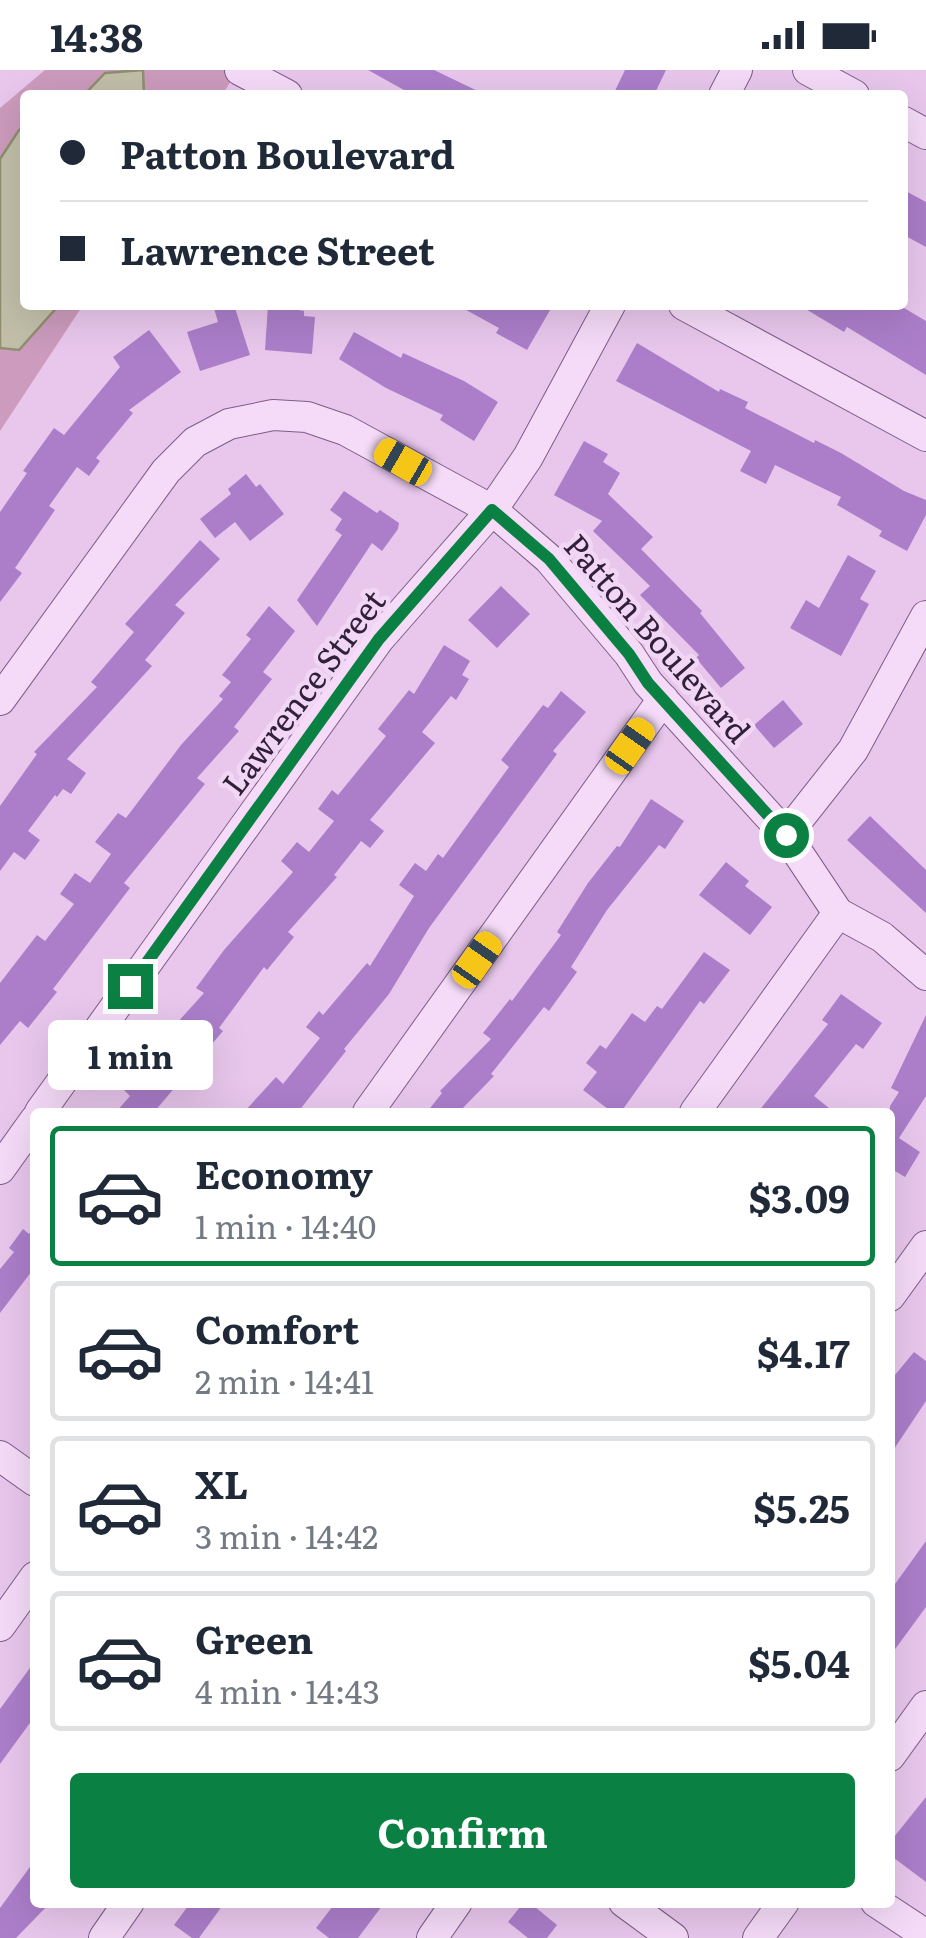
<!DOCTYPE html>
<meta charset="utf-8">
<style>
:root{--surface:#fff;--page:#f6f6f7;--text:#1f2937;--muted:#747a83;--line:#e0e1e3;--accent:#0b8043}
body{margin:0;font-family:Literata,serif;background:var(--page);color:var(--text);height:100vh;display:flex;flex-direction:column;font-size:38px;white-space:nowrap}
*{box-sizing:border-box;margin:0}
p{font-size:32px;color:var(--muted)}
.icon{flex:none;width:55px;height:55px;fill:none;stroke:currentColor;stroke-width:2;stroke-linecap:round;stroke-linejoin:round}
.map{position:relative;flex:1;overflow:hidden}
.sheet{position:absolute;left:30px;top:1038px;width:865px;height:800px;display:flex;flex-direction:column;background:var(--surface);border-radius:10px;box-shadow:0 10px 40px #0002}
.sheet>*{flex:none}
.banner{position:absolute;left:20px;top:20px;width:888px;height:220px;border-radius:10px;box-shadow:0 10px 40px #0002;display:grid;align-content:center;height:220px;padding:0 40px;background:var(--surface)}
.end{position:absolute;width:45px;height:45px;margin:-22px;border:12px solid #0b8043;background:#fff;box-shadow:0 0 0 5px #fff}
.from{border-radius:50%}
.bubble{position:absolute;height:70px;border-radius:10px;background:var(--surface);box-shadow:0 10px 40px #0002;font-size:32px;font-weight:700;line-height:70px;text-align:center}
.car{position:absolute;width:30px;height:60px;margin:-30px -15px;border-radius:12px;box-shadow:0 0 8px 2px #0007;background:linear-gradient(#f5c518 24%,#345 0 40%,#f5c518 0 76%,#345 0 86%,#f5c518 0)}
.banner b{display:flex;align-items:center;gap:35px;height:95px;font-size:38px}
.banner b+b{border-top:2px solid var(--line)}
.banner i{width:25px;height:25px;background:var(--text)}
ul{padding:18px 0 0;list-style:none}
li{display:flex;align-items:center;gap:30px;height:140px;margin:0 20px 15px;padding:0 20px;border:5px solid var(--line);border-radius:10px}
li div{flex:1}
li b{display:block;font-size:38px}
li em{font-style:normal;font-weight:700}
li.current{border-color:var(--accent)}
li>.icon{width:90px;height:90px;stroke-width:1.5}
.button{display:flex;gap:20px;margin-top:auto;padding:20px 40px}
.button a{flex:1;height:115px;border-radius:10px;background:var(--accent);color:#fff;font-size:40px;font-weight:700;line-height:115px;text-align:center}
.status{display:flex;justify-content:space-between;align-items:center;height:70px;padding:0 50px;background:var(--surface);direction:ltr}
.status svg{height:28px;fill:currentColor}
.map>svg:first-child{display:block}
.green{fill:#cc9bbd}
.water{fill:#c1bfa8;stroke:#908e6f;stroke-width:2.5}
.building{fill:#ac7eca}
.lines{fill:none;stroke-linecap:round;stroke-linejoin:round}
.minor-casing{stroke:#7d5d89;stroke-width:32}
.minor{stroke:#f5dbf8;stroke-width:30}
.route{stroke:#0b8043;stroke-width:12}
.labels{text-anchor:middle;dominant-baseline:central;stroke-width:9;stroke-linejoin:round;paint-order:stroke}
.street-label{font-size:32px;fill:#31203a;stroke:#f2d7f5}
</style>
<div class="status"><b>14:38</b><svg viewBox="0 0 49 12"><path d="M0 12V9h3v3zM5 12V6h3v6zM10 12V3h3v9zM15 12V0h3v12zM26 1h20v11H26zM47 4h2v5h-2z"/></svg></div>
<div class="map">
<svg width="926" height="1868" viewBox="0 0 926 1868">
<rect width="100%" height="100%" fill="#e9c7ed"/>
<g class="green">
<path d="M45 0H137L105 3 84 25H25V58L19 60 0 89V38Z"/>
<path d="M143 0H238L222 25H144Z"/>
<path d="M59 235H83L0 361V278L19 280Z"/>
</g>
<g class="water">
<path d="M143 0 144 25H84L105 3Z"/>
<path d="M25 58V235H59L19 280 0 278V89L19 60Z"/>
</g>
<g class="building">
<path d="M368 0H434L486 25H413Z"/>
<path d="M625 0H666L654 25H613Z"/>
<path d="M902 119 926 132V177L902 164Z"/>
<path d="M213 235H234L250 285 200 301 187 262 218 252Z"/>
<path d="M268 235H293V239L304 241V246L315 247 312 284 265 280Z"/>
<path d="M457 235H553L527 280 496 263 499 258Z"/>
<path d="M799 235H899L926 251V305L847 257 844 262Z"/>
<path d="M149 260 181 302 129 340 133 343 96 388 100 391 89 406 77 397 49 436 55 440 15 498 22 503 0 532V442L27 403 23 401 54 358 64 365 120 297 113 287Z"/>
<path d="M354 262 401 288 403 283 464 311 498 332 474 371 440 350 443 345 386 318 339 289Z"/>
<path d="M637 273 719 322 720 319 748 332 745 338 814 373 815 370 841 383 904 421 926 430V445L907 481 879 466 882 461 837 435 841 427 775 395 766 414 740 401 751 381 616 311Z"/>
<path d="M584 371 608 384 603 392 620 403 608 424 653 467 641 479 702 541 700 543 745 598 721 618 696 588 699 585 640 525 650 516 593 461 602 451 554 425Z"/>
<path d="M246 404 256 417 260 414 284 444 250 471 235 452 215 468 200 449 231 424 228 419Z"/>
<path d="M344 421 377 443 380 440 399 453 398 459 382 481 372 473 317 556 297 530 342 465 335 460 342 449 330 440Z"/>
<path d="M200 470 220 489 175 535 185 543 145 590 152 596 67 689 86 703 71 724 63 719 57 727 55 725 28 761 40 770 25 790 14 782 0 801V736L37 684 34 682 97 617 91 612 134 562 125 554Z"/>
<path d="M848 485 876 501 860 529 869 534 841 586 790 558 806 530 819 538Z"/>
<path d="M501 516 530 544 497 578 468 550Z"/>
<path d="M269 536 295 561 263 602 272 609 234 657 239 661 197 708 205 714 124 813 130 818 53 919 57 922 28 958 20 951 0 975V913L37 865 45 871 74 834 60 824 75 803 90 813 111 784 95 772 118 743 126 748 181 675 223 629 219 626 231 612 222 605 251 569 246 565Z"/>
<path d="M444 575 470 591 462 605 469 609 456 630 451 626 422 662 435 673 370 750 384 761 370 778 361 771 334 805 337 807 288 862 294 867 267 900 264 897 219 958 223 961 154 1042H116L130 1026 120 1016 204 923 196 918 224 880 293 802 281 791 297 772 309 782 334 751 318 739 332 720 338 725 386 666 378 659 409 620 414 624Z"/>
<path d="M561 621 586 642 553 681 557 684 429 858 389 924 344 979 346 981 298 1042H244L276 1007 283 1014 320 968 306 957 319 941 323 945 367 893 370 896 414 826 399 815 415 793 426 801 438 784 443 788 509 697 501 690 543 635 548 638Z"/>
<path d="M783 630 803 654 774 678 754 655Z"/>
<path d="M651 729 684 751 665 779 659 775 607 840 571 897 577 902 549 941 544 937 491 1004 494 1006 459 1042H427L442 1023 440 1021 491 969 483 963 510 929 512 931 561 865 557 862 588 813 617 776 620 777Z"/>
<path d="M870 746 926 800V843L847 770Z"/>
<path d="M726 792 749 811 745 816 772 837 750 865 699 825Z"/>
<path d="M704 882 730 900 704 934 700 931 621 1042H612L583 1020 597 1002 586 993 600 975 606 979 632 943 645 952 657 936 662 939Z"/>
<path d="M841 924 882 953 863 979 856 974 814 1026 834 1042H758L828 954 822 950Z"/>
<path d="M926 945V1026L899 1068 920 1082 905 1107 890 1098V1036L899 1022 891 1018Z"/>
<path d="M35 1156V1197L0 1243V1199L14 1182 9 1178 23 1159 29 1164Z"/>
<path d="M914 1282 926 1291V1331L890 1385V1311Z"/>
<path d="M926 1471V1537L890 1586V1521Z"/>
<path d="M35 1591V1646L0 1694V1639Z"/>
<path d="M926 1727V1812L890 1785V1772Z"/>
<path d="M35 1790V1832H51L16 1868H0V1838Z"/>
<path d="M191 1832H225L199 1868H192L174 1855Z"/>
<path d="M336 1832H385L358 1868H329L316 1858Z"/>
<path d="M524 1832H529L557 1855 547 1868H528L508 1852Z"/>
</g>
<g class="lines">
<g class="minor-casing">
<g id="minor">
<path d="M240 0 287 25"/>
<path d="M808 0 854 25"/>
<path d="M724 25 737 0"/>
<path d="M902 51 926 64"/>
<path d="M684 235 926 366"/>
<path d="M0 630 166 401 195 372 229 354 273 345 307 347 345 360 492 440 549 489 629 584 648 613 786 765 838 843 882 867 926 905"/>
<path d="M786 765 853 680 926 546"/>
<path d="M40 1042 379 569 492 440 528 387 610 235"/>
<path d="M368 1042 663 629"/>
<path d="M695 1042 838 843"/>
<path d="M0 1099 35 1050"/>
<path d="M890 1226 926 1176"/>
<path d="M0 1386 35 1411"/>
<path d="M0 1556 35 1507"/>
<path d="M890 1686 926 1636"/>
<path d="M624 1832 673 1868"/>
<path d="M876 1832 926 1865"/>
<path d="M104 1868 129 1832"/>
<path d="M432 1868 457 1832"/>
<path d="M758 1868 784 1832"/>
</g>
</g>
<use href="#minor" class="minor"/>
</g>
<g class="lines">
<path class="route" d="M130 916 379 569 492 440 549 489 629 584 648 613 786 765"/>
</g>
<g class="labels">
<g class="street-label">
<text transform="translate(659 567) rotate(49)">Patton Boulevard</text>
<text transform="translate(302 621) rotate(-53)">Lawrence Street</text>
</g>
</g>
</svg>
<i class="end from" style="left:786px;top:765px"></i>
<i class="end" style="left:130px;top:916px"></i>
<div class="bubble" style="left:48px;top:950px;width:165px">1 min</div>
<i class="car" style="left:403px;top:392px;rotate:300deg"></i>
<i class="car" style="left:630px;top:676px;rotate:35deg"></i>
<i class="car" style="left:477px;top:890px;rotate:35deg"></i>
<div class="banner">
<b><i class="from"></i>Patton Boulevard</b>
<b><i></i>Lawrence Street</b>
</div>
<section class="sheet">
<ul>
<li class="current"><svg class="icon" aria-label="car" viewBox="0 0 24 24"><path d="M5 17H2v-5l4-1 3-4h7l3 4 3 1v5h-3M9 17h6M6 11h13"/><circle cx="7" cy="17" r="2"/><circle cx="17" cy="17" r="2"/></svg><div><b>Economy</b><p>1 min · 14:40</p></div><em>$3.09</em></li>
<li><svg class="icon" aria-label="car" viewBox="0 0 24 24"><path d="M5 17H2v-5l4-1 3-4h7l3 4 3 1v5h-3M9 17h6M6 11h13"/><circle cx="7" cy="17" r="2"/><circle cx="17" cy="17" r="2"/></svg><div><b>Comfort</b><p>2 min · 14:41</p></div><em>$4.17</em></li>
<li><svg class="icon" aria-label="car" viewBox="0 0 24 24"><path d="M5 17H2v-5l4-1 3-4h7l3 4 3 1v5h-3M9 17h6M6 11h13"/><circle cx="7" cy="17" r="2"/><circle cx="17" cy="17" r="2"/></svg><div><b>XL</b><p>3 min · 14:42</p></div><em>$5.25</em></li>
<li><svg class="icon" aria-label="car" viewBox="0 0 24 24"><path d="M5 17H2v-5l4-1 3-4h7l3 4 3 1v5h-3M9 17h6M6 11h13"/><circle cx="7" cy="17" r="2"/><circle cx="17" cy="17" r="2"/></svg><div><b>Green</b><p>4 min · 14:43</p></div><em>$5.04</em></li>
</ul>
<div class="button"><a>Confirm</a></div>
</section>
</div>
